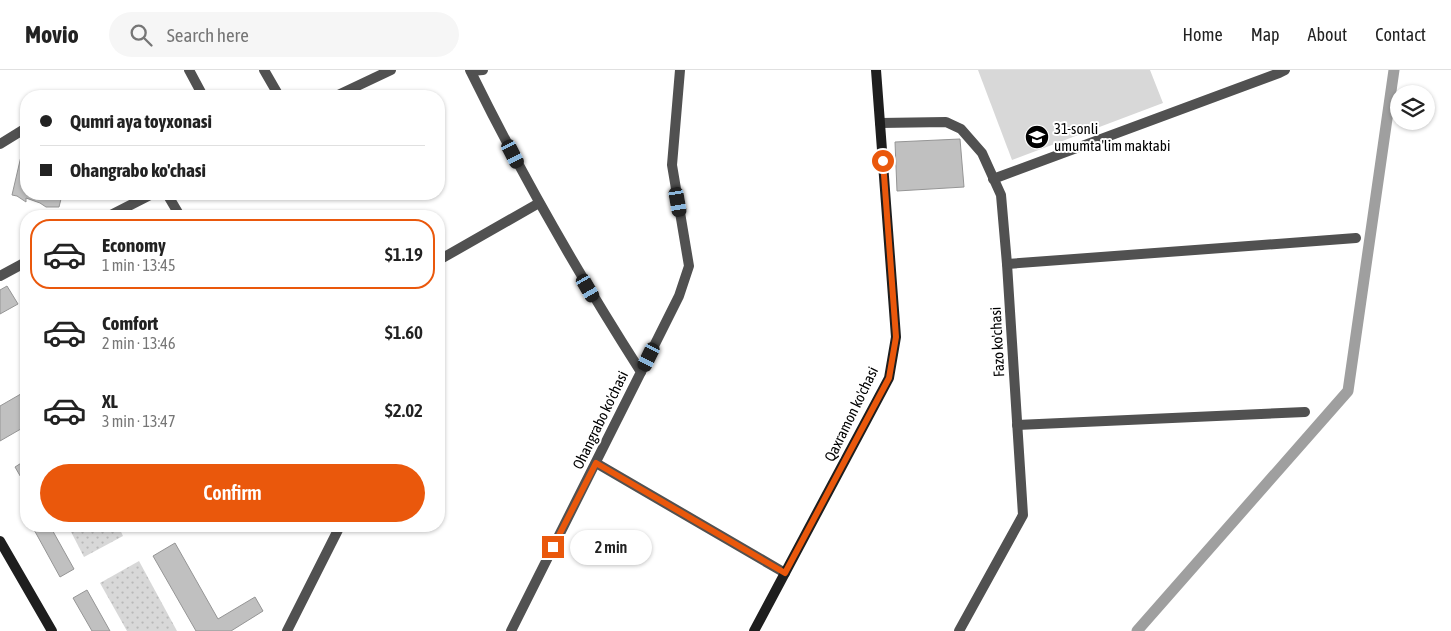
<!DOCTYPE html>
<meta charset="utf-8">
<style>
:root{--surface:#fff;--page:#f6f6f6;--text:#222;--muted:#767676;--line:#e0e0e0;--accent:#ea580c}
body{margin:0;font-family:"Asap Condensed",sans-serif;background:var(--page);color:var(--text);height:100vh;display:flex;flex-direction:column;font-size:19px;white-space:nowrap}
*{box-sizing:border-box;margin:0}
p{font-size:16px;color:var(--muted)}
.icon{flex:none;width:28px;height:28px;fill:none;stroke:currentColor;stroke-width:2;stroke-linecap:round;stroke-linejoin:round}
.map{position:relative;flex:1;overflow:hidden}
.details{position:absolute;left:20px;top:140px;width:425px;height:322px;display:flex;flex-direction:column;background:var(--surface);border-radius:20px;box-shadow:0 1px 4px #0004}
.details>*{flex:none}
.hud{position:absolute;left:20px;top:20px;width:425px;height:110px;border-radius:20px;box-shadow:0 1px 4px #0004;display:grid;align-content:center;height:110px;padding:0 20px;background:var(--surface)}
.buttons{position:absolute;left:1390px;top:15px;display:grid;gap:10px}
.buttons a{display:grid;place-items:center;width:45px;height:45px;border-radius:50%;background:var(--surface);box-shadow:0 1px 4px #0004;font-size:25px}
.end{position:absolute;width:22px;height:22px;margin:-11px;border:6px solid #ea580c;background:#fff;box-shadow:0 0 0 2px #fff}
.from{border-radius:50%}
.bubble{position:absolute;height:35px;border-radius:18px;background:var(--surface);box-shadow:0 1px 4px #0004;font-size:16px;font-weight:600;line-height:35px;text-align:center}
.car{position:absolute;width:15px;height:30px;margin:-15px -8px;border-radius:6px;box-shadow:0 0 4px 1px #0007;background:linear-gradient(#222 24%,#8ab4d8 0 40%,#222 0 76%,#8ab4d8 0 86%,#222 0)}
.hud b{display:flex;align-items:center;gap:18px;height:48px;font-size:19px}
.hud b+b{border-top:1px solid var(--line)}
.hud i{width:12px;height:12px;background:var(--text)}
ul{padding:9px 0 0;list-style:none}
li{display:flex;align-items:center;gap:15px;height:70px;margin:0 10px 8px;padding:0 10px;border:2px solid transparent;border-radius:20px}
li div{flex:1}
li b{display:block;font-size:19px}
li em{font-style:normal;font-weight:600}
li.active{border-color:var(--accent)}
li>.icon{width:45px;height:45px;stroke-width:1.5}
.cta{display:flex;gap:10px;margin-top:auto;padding:10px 20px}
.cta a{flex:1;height:58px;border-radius:30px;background:var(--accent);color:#fff;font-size:20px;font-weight:600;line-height:58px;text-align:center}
header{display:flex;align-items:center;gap:30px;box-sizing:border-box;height:70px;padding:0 25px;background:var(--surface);border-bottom:1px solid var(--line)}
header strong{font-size:24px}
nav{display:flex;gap:28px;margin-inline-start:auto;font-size:18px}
.search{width:350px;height:45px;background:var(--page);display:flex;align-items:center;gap:12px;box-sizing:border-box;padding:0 18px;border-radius:28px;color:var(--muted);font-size:19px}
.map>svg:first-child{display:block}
.grass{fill:url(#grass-dots)}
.garden{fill:#d8d8d8}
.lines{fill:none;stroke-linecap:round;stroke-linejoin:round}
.canal{stroke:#9f9f9f;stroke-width:11}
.building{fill:#c0c0c0;stroke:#959595}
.street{stroke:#515151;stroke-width:10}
.secondary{stroke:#1e1e1e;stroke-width:10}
.route{stroke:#ea580c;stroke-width:6}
.labels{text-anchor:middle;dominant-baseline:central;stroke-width:4;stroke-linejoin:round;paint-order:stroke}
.poi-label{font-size:15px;fill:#000;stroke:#fff;text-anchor:start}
.street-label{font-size:15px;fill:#000;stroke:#fff}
</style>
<header>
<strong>Movio</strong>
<div class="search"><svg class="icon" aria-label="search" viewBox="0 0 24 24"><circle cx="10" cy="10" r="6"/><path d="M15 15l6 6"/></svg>Search here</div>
<nav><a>Home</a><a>Map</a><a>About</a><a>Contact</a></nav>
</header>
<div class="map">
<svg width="1451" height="561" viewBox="0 0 1451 561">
<defs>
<pattern id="grass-dots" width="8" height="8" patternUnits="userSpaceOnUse" patternTransform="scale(1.25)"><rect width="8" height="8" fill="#d8d8d8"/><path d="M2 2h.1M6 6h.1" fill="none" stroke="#b8b8b8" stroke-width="1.8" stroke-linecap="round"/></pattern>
</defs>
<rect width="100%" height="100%" fill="#fff"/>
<g class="grass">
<path d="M68 456H118L123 466 84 487Z"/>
<path d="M139 491 177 561H127L100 513Z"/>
</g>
<path class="garden" d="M978 0H1150L1163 33 1012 90Z"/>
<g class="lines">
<path class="canal" d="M1137 561 1348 321 1394 0"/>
</g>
<g class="building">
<path d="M960 69 964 117 897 121 895 72Z"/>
<path d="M22 82 26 83V124H59L58 127 61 129 59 137H46L40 133 26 128V132L17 126 12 125Z"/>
<path d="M7 216 18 234 0 244V220Z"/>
<path d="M26 321V356L0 371V336Z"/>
<path d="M26 390V416L15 397Z"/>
<path d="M32 456H50L74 499 60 507Z"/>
<path d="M175 473 218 549 255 527 263 541 231 561H196L153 486Z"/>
<path d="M87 520 110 561H92L73 528Z"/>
</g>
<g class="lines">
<g class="street">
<path d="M189 0 203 26"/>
<path d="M264 0 279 26"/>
<path d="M470 0C521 104 579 205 641 302L511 561"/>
<path d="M471 1 483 0"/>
<path d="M336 26 391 0"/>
<path d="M880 53 946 52 961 59 982 83 1001 125 1007 194 1023 445 959 561"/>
<path d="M0 74 26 58"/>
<path d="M993 109 1279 3 1285 0"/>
<path d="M167 124 180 146"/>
<path d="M109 146 152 124"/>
<path d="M439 190 539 133"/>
<path d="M1007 194 1356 168"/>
<path d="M0 206 26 192"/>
<path d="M641 302 679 226 689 196 672 95 680 0"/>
<path d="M1017 355 1305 342"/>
<path d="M596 393 785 503"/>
<path d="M287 561 340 456"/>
</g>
<g class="secondary">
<path d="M0 471 52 561"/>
<path d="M754 561 889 308 896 267 876 0"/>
</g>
</g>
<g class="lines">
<path class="route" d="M553 477 596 393 785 503 889 308 896 267 883 91"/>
</g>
<defs>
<g id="school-disc" transform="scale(1.25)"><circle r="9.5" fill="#000" stroke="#fff"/><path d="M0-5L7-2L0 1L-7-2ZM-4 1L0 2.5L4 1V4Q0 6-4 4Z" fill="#fff"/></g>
</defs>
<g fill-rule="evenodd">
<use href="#school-disc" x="1037" y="67"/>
</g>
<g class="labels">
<g class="poi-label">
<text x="1054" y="58">31-sonli<tspan x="1054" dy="17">umumta'lim maktabi</tspan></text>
</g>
<g class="street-label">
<text transform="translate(997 272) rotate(-93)">Fazo ko'chasi</text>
<text transform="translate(851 344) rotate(-64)">Qaxramon ko'chasi</text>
<text transform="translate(600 350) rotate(-64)">Ohangrabo ko'chasi</text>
</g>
</g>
</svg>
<div class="buttons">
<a><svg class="icon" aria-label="layers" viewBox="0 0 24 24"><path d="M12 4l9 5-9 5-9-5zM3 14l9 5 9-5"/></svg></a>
</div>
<i class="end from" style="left:883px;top:91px"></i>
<i class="end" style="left:553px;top:477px"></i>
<div class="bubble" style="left:570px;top:460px;width:82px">2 min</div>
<i class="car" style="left:513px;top:84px;rotate:153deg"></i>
<i class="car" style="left:678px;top:132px;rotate:170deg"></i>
<i class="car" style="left:588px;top:218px;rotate:150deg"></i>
<i class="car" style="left:649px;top:287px;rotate:206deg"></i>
<div class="hud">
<b><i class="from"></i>Qumri aya toyxonasi</b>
<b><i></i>Ohangrabo ko'chasi</b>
</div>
<section class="details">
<ul>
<li class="active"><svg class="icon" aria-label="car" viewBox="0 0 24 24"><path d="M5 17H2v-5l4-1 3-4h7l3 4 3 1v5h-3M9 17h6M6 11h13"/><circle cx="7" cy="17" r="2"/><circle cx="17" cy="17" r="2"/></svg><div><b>Economy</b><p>1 min · 13:45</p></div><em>$1.19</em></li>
<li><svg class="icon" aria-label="car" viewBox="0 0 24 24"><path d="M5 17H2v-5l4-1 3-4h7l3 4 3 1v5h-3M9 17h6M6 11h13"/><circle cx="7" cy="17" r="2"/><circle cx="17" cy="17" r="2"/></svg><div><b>Comfort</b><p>2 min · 13:46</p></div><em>$1.60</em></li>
<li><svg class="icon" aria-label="car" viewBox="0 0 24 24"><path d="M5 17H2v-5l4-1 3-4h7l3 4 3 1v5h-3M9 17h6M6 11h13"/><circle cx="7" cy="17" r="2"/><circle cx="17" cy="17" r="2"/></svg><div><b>XL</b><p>3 min · 13:47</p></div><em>$2.02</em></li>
</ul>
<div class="cta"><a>Confirm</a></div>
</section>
</div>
